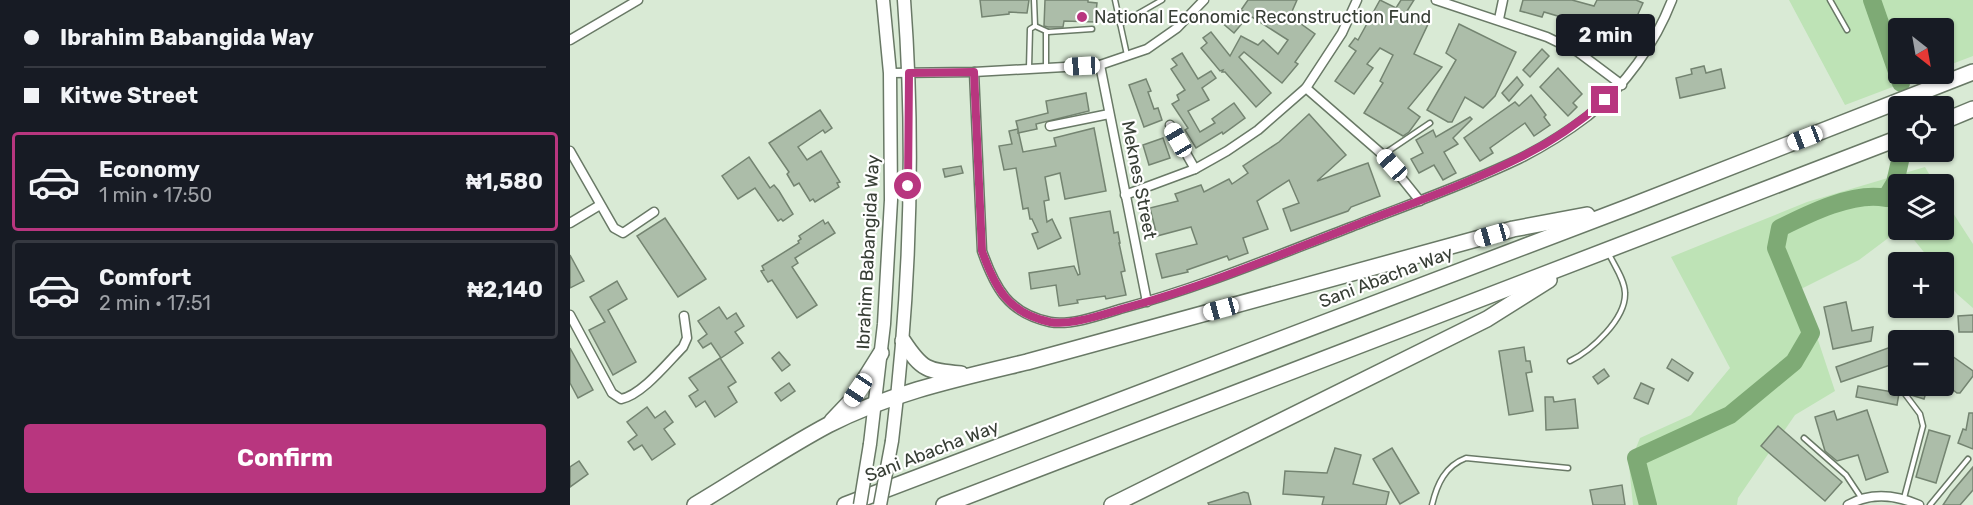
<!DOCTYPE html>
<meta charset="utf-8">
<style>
:root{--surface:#171b24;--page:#242831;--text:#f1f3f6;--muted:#9ea1a6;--line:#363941;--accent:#b8367f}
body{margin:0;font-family:Rubik,sans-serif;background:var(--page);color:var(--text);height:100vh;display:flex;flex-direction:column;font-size:22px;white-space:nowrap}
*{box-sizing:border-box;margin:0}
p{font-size:20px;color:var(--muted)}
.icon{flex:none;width:33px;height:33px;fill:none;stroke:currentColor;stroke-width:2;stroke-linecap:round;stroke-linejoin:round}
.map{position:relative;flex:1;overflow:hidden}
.side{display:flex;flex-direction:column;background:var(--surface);width:570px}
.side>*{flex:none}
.hud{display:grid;align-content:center;height:132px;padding:0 24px;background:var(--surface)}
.needle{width:39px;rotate:149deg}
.buttons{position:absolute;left:1318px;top:18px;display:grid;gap:12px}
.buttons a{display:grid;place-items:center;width:66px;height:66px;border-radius:6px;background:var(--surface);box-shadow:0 2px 4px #0004;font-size:30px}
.end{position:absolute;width:27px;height:27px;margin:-14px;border:8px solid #b8367f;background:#fff;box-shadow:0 0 0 3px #fff}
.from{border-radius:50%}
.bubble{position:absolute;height:42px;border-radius:6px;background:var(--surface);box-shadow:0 2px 4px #0004;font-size:20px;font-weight:700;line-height:42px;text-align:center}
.car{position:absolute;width:18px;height:36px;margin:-18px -9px;border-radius:8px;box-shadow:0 0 4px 2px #0007;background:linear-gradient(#fff 24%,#345 0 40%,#fff 0 76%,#345 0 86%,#fff 0)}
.hud b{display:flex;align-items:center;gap:21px;height:57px;font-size:22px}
.hud b+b{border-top:2px solid var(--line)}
.hud i{width:15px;height:15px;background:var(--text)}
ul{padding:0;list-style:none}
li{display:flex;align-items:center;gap:18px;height:99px;margin:0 12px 9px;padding:0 12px;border:3px solid var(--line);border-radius:6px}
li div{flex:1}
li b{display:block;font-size:22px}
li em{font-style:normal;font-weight:700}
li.current{border-color:var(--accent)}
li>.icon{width:54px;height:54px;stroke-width:1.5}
.primary-button{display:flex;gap:12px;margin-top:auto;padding:12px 24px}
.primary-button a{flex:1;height:69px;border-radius:6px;background:var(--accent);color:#fff;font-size:24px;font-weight:700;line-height:69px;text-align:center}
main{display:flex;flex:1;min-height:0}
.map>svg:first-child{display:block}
.green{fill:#bee3b6}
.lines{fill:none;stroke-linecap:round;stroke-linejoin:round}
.river{stroke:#7eaa75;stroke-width:18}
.building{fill:#acbda9;stroke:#748471;stroke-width:1.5}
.service-casing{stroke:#697966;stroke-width:7}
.minor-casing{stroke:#697966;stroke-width:11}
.secondary-casing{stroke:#697966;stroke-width:15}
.motorway-casing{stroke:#697966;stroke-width:18}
.service{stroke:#fff;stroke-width:4}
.minor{stroke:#fff;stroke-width:8}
.secondary{stroke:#fff;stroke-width:12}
.motorway{stroke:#fff;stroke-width:15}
.secondary-bridge-casing{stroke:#697966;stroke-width:15;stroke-linecap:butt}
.secondary-bridge{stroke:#fff;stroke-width:12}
.route{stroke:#b8367f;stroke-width:8}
.poi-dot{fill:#b8367f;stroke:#fff;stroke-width:2}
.labels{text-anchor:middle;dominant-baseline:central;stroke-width:4.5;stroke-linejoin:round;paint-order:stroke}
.poi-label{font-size:18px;fill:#373e35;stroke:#fff;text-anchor:start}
.street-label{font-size:18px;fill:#373e35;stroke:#fff}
</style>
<main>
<section class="side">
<div class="hud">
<b><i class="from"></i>Ibrahim Babangida Way</b>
<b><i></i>Kitwe Street</b>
</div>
<ul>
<li class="current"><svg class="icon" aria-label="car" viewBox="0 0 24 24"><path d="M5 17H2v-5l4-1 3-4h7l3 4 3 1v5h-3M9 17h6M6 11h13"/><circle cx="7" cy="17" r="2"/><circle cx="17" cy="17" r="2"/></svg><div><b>Economy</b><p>1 min · 17:50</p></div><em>₦1,580</em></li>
<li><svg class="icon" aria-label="car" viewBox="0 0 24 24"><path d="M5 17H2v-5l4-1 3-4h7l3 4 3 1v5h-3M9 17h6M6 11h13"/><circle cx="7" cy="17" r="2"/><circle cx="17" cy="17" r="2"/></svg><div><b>Comfort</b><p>2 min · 17:51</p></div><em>₦2,140</em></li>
</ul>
<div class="primary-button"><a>Confirm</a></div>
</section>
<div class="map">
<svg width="1403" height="505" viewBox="0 0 1403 505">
<rect width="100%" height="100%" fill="#d9ead5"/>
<g class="green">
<path d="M1219 0H1403V56L1374 67V28H1329V74H1357L1275 105Z"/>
<path d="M1355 167 1365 184H1329V230L1289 260 1231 289 1265 391 1225 415 1168 498 1167 505H1063L1059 465 1070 438 1121 415 1160 368 1101 257 1237 202Z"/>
<path d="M1374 199 1403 244V308L1387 294 1374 277V262H1362L1336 230H1374Z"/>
</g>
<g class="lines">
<g class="river">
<path d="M1302 0 1331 83"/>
<path d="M1078 505 1066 458 1160 415 1224 362 1241 333 1206 248 1210 228C1238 214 1284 191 1316 198L1325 183 1332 152"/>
</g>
</g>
<g class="building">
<path d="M410 0H459L457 13 439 12V14L412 17Z"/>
<path d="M475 0H518V2L527 3 525 22 494 21 493 27H478L474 26Z"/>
<path d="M678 0H727L720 16 745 34 725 62 728 64 712 83 674 52 669 57 701 93 686 107 655 72H652L653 70 650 71 631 48 637 43 633 38 641 32 660 56 671 36 688 45 693 40 708 54 718 40 671 10Z"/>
<path d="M810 0 826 8 831 0H844L837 11 859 22 844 54 872 67 838 108 850 117 839 132 833 136 794 113 813 83 810 81 823 55 810 48 797 64 803 68 784 94 765 81 786 51 779 46 785 38 788 40Z"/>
<path d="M953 0H1002L1024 6 1027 0H1066L1073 3 1053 47 1027 34 1030 28 1009 20 1008 22 974 12 972 17 950 11Z"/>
<path d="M660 12 666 17 667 14 674 21 664 33 651 22Z"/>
<path d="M889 24 946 52 925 96 913 108 895 97 882 122H878L857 110 886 60 876 53Z"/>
<path d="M972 49 979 56 960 77 953 70Z"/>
<path d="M612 53 628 79 641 71 646 78 632 88 639 100 618 111 630 132 645 123 642 119 664 103 675 118 653 134 652 132 626 148 615 130 618 128 602 104 609 100 607 95 615 90 601 69 607 65 602 59Z"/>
<path d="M1134 66 1136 73 1151 69 1155 88 1110 98 1106 78 1122 74 1121 69Z"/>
<path d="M988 68 1012 94 1003 103 1007 107 998 116 970 87Z"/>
<path d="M947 77 953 85 939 101 932 93Z"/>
<path d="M576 79 581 91 578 92 584 109 588 108 592 120 574 127 559 85Z"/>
<path d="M516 93 519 111 466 124 467 129 448 133V130L453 152 486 146 484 138 524 128 536 191 495 199 490 173 475 177 479 200 474 201 477 222 482 219 491 238 468 249 462 234 468 232 462 219H460L458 208 453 209 446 168 434 170 429 146 442 144 439 131 448 129 446 121 478 113 476 101Z"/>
<path d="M961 95 976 115 974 117 980 125 964 136 955 123 920 148 923 153 910 161 894 138 945 102 949 106Z"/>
<path d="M250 110 262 128 255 133 253 130 228 147 237 160 251 151 270 182 267 183 269 187 245 202 243 199 240 201 229 183 224 186 217 174 219 172 199 143Z"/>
<path d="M739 114 776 155 747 181 798 163 810 196 781 207 778 211 721 231 713 209 729 203 719 180 687 201 698 229 673 238 678 253 659 260 657 256 617 270 618 272 592 278 586 254 627 244 621 227 587 236 580 208 608 201 605 194 631 185 634 192 659 179 662 184 678 173 673 166 709 142Z"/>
<path d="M900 117 902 119 883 138 888 144 874 152 886 173 873 180 864 165 849 173 841 159 853 153 846 140 863 130 866 137Z"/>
<path d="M593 138 600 158 579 165 573 145Z"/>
<path d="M179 157 200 188 204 185 209 191 223 214 213 221 211 219 208 221 185 188 168 199 152 176Z"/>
<path d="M391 166 393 173 375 177 373 169Z"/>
<path d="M540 211 544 233 548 232 550 243H549L555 271 551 272 556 295 536 299 535 296 507 300 508 303 489 306 486 285 461 289 459 273 504 266 508 275 510 274 500 218Z"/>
<path d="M95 218 136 279 108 297 67 236Z"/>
<path d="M253 220 255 224 258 222 265 233 225 258 228 263 222 267 247 305 227 318 202 280 198 282 191 271 194 270 192 266 229 243 228 241 231 239 229 236Z"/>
<path d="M0 255 14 281 0 288Z"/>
<path d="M47 281 57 299 38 310 66 362 43 375 19 330 35 322 20 297Z"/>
<path d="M1276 302 1282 331 1303 327 1301 341 1263 349 1254 307Z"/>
<path d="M149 307 157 319 166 313 174 326 165 332 173 343 151 358 141 343 133 348 128 341 137 334 128 321Z"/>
<path d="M1403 315V332H1389L1388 316Z"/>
<path d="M1329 344V362L1271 382 1266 367Z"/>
<path d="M954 347 956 361H960L962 372 956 373 963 411 939 415 929 351Z"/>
<path d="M0 348 23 390 8 398 0 383Z"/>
<path d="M209 352 220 365 212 371 202 358Z"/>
<path d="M1382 356 1403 371V376L1390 393H1387L1374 383V366Z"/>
<path d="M150 358 166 382 158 387 167 402 145 417 135 401 126 407 119 396 128 390 119 378Z"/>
<path d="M1102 359 1123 373 1118 381 1097 368Z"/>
<path d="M1034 369 1039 376 1028 384 1023 377Z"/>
<path d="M219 383 225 391 211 401 205 393Z"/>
<path d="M1071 383 1084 389 1078 404 1064 398Z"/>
<path d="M1288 386 1329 393 1327 405 1286 397Z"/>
<path d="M1344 386H1358L1354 399 1341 395Z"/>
<path d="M975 397H983L984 402 1005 399 1008 428 976 430Z"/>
<path d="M77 407 85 418 95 411 103 422 94 429 105 444 82 460 72 445 64 450 58 442 67 435 57 422Z"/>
<path d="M1297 410 1318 472 1296 480 1288 455 1267 461 1255 451 1245 417 1264 411 1267 420Z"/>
<path d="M1399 413H1403V449L1388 443 1393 429 1396 430Z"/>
<path d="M1208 426 1272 482 1255 501 1191 446Z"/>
<path d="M1359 430 1380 436 1366 483 1346 477Z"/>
<path d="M765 448 791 455 783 484 819 492 816 505H752L754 497 713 494 715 471 757 473Z"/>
<path d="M822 448 849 493 830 504 803 459Z"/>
<path d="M9 461 18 474 0 487V467Z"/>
<path d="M1403 467V490L1390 505H1373L1381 493Z"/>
<path d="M1052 485 1055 505H1023L1020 490Z"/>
<path d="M674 492 678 493 681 505H639L638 503Z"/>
</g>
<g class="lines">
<g class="service-casing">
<g id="service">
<path d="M464 0 465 26"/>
<path d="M545 0 557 55"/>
<path d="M1260 0 1277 30"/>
<path d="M550 24 592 0"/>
<path d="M459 68 460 29 465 26 478 32"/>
<path d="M476 68V33L478 32 522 29"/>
<path d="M814 154 860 123"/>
<path d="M1000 361C1021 351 1056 319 1055 293 1055 280 1044 265 1039 254"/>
<path d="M1322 375 1329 385"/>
<path d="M1329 386 1350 414 1353 426 1334 498"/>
<path d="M1234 438 1276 475 1292 499"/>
<path d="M862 505C867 484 875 466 896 458L998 468"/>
<path d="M1360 505 1398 459"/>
</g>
</g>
<g class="minor-casing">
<g id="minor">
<path d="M866 0 977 37 1008 52 1052 85"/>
<path d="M929 19 933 0"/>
<path d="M0 40 68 0"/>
<path d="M530 65 577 302"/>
<path d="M404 72 412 251C425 288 438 313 480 322 500 326 531 315 550 309 629 288 705 256 781 227 837 205 895 185 949 159 973 147 997 132 1018 116 1055 86 1085 44 1102 0"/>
<path d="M320 73 404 72 530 65 577 49 607 28 634 0"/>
<path d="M736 88 813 155 850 201"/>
<path d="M600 125 625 169"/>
<path d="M480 126 539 114"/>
<path d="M0 151 44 228 53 233 84 212"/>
<path d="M555 195 625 169 657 151 688 130 736 88 772 33 787 0"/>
<path d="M0 223 30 205"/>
<path d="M0 315 42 393 51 399C72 395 98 362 113 347L117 338 114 316"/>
<path d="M1278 505C1301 492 1326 495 1349 505"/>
</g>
</g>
<g class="secondary-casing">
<g id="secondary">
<path d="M322 441C340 295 345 147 334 0"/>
<path d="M300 444 314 324 321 200 320 73 313 0"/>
</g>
</g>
<g class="motorway-casing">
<g id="motorway">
<path d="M1374 121 1403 109"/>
<path d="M333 341C352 370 357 371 391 374"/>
<path d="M262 421 281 401 311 353"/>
<path d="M125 505C169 479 213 449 258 425 320 393 390 378 457 362L943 229 1017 215"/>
<path d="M275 505 1061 206 1403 72"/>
<path d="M374 505 1329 138"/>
<path d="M542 505 917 319 979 280"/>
</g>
</g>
<use href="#service" class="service"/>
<use href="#minor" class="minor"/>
<use href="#secondary" class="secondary"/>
<use href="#motorway" class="motorway"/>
<g class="secondary-bridge-casing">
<g id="secondary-bridge">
<path d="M290 505 300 444"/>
<path d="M310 505 322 441"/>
</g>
</g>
<use href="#secondary-bridge" class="secondary-bridge"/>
</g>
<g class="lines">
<path class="route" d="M338 186 339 73 404 72 412 251C425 288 438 313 480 322 501 326 534 314 555 308 632 287 707 256 781 227 837 205 895 185 949 158 980 143 1009 123 1035 100"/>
</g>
<circle class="poi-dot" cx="512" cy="17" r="6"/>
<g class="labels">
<g class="poi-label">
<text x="524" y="17">National Economic Reconstruction Fund</text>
</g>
<g class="street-label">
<text transform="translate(569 180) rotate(79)">Meknes Street</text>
<text transform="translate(298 252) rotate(-87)">Ibrahim Babangida Way</text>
<text transform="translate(816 277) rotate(-21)">Sani Abacha Way</text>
<text transform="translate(362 451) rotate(-21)">Sani Abacha Way</text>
</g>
</g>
</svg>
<div class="buttons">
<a><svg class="needle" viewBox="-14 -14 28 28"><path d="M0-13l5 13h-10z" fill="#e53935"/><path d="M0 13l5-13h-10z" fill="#9ea1a6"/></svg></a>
<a><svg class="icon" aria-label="locate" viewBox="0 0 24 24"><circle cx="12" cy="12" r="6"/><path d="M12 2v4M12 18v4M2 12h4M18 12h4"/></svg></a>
<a><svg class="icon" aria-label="layers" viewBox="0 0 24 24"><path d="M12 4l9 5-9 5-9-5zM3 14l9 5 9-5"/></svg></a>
<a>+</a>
<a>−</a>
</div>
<i class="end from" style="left:338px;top:186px"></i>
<i class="end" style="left:1035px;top:100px"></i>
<div class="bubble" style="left:986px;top:14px;width:99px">2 min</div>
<i class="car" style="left:512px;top:66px;rotate:267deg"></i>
<i class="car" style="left:1235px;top:138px;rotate:249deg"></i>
<i class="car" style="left:608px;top:140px;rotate:330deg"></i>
<i class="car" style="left:822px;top:165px;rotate:318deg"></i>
<i class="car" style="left:922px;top:235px;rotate:254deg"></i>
<i class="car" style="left:651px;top:309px;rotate:255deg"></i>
<i class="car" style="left:288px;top:390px;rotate:214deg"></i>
</div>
</main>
